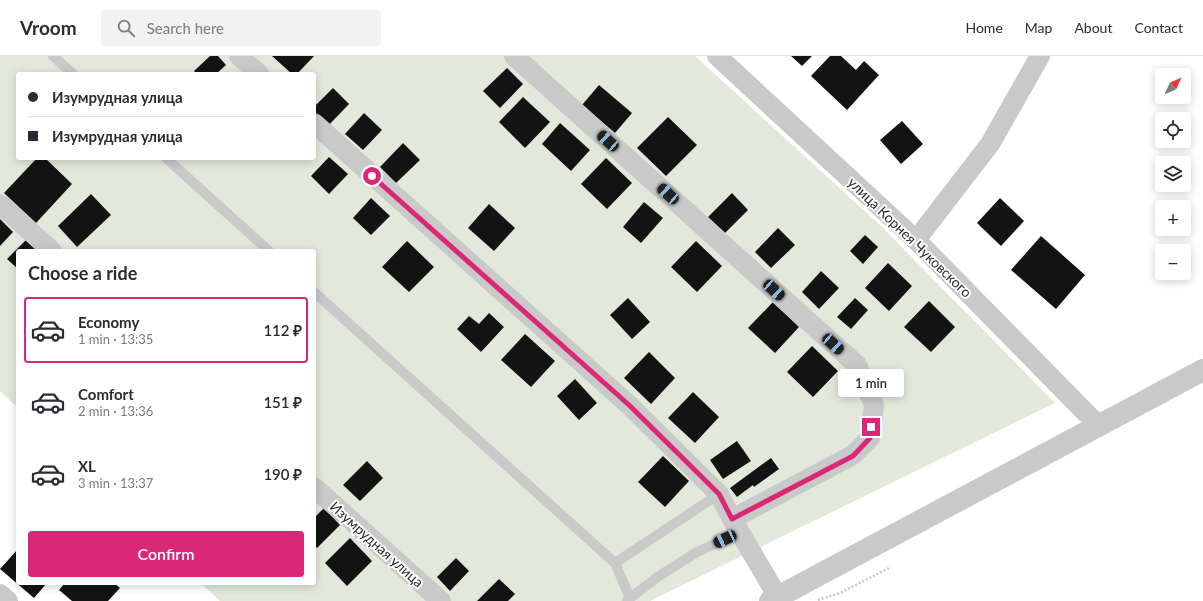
<!DOCTYPE html>
<meta charset="utf-8">
<style>
:root{--surface:#fff;--page:#f2f2f3;--text:#2b2b33;--muted:#7c7c81;--line:#e1e1e2;--accent:#db2777}
body{margin:0;font-family:Lato,sans-serif;background:var(--page);color:var(--text);height:100vh;display:flex;flex-direction:column;font-size:15px;white-space:nowrap}
*{box-sizing:border-box;margin:0}
p{font-size:13px;color:var(--muted)}
.icon{flex:none;width:22px;height:22px;fill:none;stroke:currentColor;stroke-width:2;stroke-linecap:round;stroke-linejoin:round}
.map{position:relative;flex:1;overflow:hidden}
.details{position:absolute;left:16px;top:193px;width:300px;height:336px;display:flex;flex-direction:column;background:var(--surface);border-radius:4px;box-shadow:0 2px 10px #0003}
.details>*{flex:none}
.banner{position:absolute;left:16px;top:16px;width:300px;height:88px;border-radius:4px;box-shadow:0 2px 10px #0003;display:grid;align-content:center;height:88px;padding:0 12px;background:var(--surface)}
.needle{width:26px;rotate:45deg}
.buttons{position:absolute;left:1155px;top:12px;display:grid;gap:8px}
.buttons a{display:grid;place-items:center;width:36px;height:36px;border-radius:4px;background:var(--surface);box-shadow:0 2px 10px #0003;font-size:20px}
.end{position:absolute;width:18px;height:18px;margin:-9px;border:5px solid #db2777;background:#fff;box-shadow:0 0 0 2px #fff}
.from{border-radius:50%}
.bubble{position:absolute;height:28px;border-radius:4px;background:var(--surface);box-shadow:0 2px 10px #0003;font-size:13px;font-weight:600;line-height:28px;text-align:center}
.car{position:absolute;width:12px;height:24px;margin:-12px -6px;border-radius:5px;box-shadow:0 0 3px 1px #0007;background:linear-gradient(#222 24%,#8ab4d8 0 40%,#222 0 76%,#8ab4d8 0 86%,#222 0)}
.banner b{display:flex;align-items:center;gap:14px;height:38px;font-size:15px}
.banner b+b{border-top:1px solid var(--line)}
.banner i{width:10px;height:10px;background:var(--text)}
ul{padding:0;list-style:none}
li{display:flex;align-items:center;gap:12px;height:66px;margin:0 8px 6px;padding:0 4px;border:2px solid transparent;border-radius:4px}
li div{flex:1}
li b{display:block;font-size:15px}
li em{font-style:normal;font-weight:600}
li.active{border-color:var(--accent)}
li>.icon{width:36px;height:36px;stroke-width:1.5}
h2{padding:0 12px;font-size:18px;line-height:48px}
.button{display:flex;gap:8px;margin-top:auto;padding:8px 12px}
.button a{flex:1;height:46px;border-radius:4px;background:var(--accent);color:#fff;font-size:16px;font-weight:600;line-height:46px;text-align:center}
header{display:flex;align-items:center;gap:24px;box-sizing:border-box;height:56px;padding:0 20px;background:var(--surface);border-bottom:1px solid var(--line)}
header strong{font-size:19px}
nav{display:flex;gap:22px;margin-inline-start:auto;font-size:14px}
.search{width:280px;height:36px;background:var(--page);display:flex;align-items:center;gap:10px;box-sizing:border-box;padding:0 14px;border-radius:4px;color:var(--muted);font-size:15px}
.map>svg:first-child{display:block}
.green{fill:#e2e9da;fill-rule:evenodd}
.building{fill:#131313}
.lines{fill:none;stroke-linecap:round;stroke-linejoin:round}
.path{stroke:#c9c9c9;stroke-width:2.5;stroke-dasharray:2 2;stroke-linecap:butt}
.service{stroke:#c9c9c9;stroke-width:10}
.minor{stroke:#c9c9c9;stroke-width:20}
.tertiary{stroke:#c9c9c9;stroke-width:22}
.route{stroke:#db2777;stroke-width:5}
.labels{text-anchor:middle;dominant-baseline:central;stroke-width:4;stroke-linejoin:round;paint-order:stroke}
.street-label{font-size:14px;fill:#2c2c2c;stroke:#fff}
</style>
<header>
<strong>Vroom</strong>
<div class="search"><svg class="icon" aria-label="search" viewBox="0 0 24 24"><circle cx="10" cy="10" r="6"/><path d="M15 15l6 6"/></svg>Search here</div>
<nav><a>Home</a><a>Map</a><a>About</a><a>Contact</a></nav>
</header>
<div class="map">
<svg width="1203" height="545" viewBox="0 0 1203 545">
<rect width="100%" height="100%" fill="#fff"/>
<path class="green" d="M0 0H695L881 170 1055 347 650 545H220L201 527H314V195H18V352L0 335ZM18 18H314V102H18Z"/>
<g class="building">
<path d="M210 0H218L226 9 216 18H197L194 15Z"/>
<path d="M272 0H314L297 18H292Z"/>
<path d="M791 0H812L802 10Z"/>
<path d="M830 0H841L856 14 864 5 879 19 847 54 811 20Z"/>
<path d="M507 12 523 28 500 52 483 35Z"/>
<path d="M599 29 632 57 615 77 582 49Z"/>
<path d="M333 32 349 48 326 72 314 60V51Z"/>
<path d="M523 41 550 66 525 92 499 66Z"/>
<path d="M364 57 382 74 363 94 345 78Z"/>
<path d="M668 61 697 89 666 120 637 92Z"/>
<path d="M902 65 923 88 901 108 880 84Z"/>
<path d="M560 67 590 94 571 115 542 88Z"/>
<path d="M403 87 420 104 396 127 380 111Z"/>
<path d="M329 101 348 118 329 138 311 120Z"/>
<path d="M37 102H45L72 128 36 167 4 137Z"/>
<path d="M606 102 632 127 607 153 581 128Z"/>
<path d="M732 137 748 154 725 177 708 161Z"/>
<path d="M91 138 111 159 77 191 58 170Z"/>
<path d="M371 142 390 160 371 179 353 162Z"/>
<path d="M1000 142 1024 165 1001 190 977 167Z"/>
<path d="M644 146 663 162 641 187 623 171Z"/>
<path d="M489 148 515 172 494 195 468 172Z"/>
<path d="M0 163 13 176 0 190Z"/>
<path d="M778 172 795 189 771 212 755 196Z"/>
<path d="M865 179 878 191 863 208 850 195Z"/>
<path d="M1041 180 1085 219 1056 253 1011 214Z"/>
<path d="M26 184 37 195H18V213L7 203Z"/>
<path d="M407 185 434 211 409 236 382 211Z"/>
<path d="M696 185 722 210 697 236 671 211Z"/>
<path d="M888 207 912 230 889 255 865 232Z"/>
<path d="M821 215 839 232 819 253 802 236Z"/>
<path d="M628 242 650 266 632 283 610 259Z"/>
<path d="M855 242 868 254 851 273 837 261Z"/>
<path d="M929 245 955 271 931 296 904 271Z"/>
<path d="M773 246 799 271 775 297 748 272Z"/>
<path d="M489 257 504 271 481 296 457 273 469 260 479 268Z"/>
<path d="M525 278 555 305 531 331 501 304Z"/>
<path d="M812 290 838 315 813 341 787 316Z"/>
<path d="M649 296 675 322 651 348 624 322Z"/>
<path d="M575 323 597 347 579 364 557 340Z"/>
<path d="M693 336 719 361 695 387 668 362Z"/>
<path d="M737 385 751 405 723 423 710 404Z"/>
<path d="M663 400 689 425 665 451 638 426Z"/>
<path d="M771 402 779 413 754 431 753 429 737 441 730 432Z"/>
<path d="M367 405 383 422 360 445 343 429Z"/>
<path d="M324 452 340 469 317 492 314 489V462Z"/>
<path d="M350 482 372 505 347 530 325 507Z"/>
<path d="M18 493V527H47L34 542 0 513Z"/>
<path d="M456 502 469 515 450 535 437 521Z"/>
<path d="M499 523 515 538 508 545H477Z"/>
<path d="M65 527H114L120 532 108 545H72L59 534Z"/>
</g>
<g class="lines">
<path class="path" d="M818 544 840 537 889 512"/>
<g class="service">
<path d="M53 0 73 18"/>
<path d="M166 102 269 195"/>
<path d="M314 236 615 507"/>
<path d="M630 542 659 520 697 496 739 477"/>
<path d="M627 545 630 542 615 507 719 438"/>
</g>
<g class="minor">
<path d="M239 0 259 18"/>
<path d="M514 0 857 309 874 349 870 382 853 399 732 463"/>
<path d="M717 0 916 184 1098 369"/>
<path d="M314 67 629 349 719 438 732 463 778 541"/>
<path d="M0 148 52 195"/>
<path d="M916 184 990 88 1040 0"/>
<path d="M314 431 441 545"/>
<path d="M0 538 8 545"/>
</g>
<path class="tertiary" d="M770 545 1203 314"/>
</g>
<g class="lines">
<path class="route" d="M372 120 629 349 719 438 732 463 853 400 870 382 871 371"/>
</g>
<g class="labels">
<g class="street-label">
<text transform="translate(910 181) rotate(44)">улица Корнея Чуковского</text>
<text transform="translate(377 488) rotate(42)">Изумрудная улица</text>
</g>
</g>
</svg>
<div class="buttons">
<a><svg class="needle" viewBox="-14 -14 28 28"><path d="M0-13l5 13h-10z" fill="#e53935"/><path d="M0 13l5-13h-10z" fill="#7c7c81"/></svg></a>
<a><svg class="icon" aria-label="locate" viewBox="0 0 24 24"><circle cx="12" cy="12" r="6"/><path d="M12 2v4M12 18v4M2 12h4M18 12h4"/></svg></a>
<a><svg class="icon" aria-label="layers" viewBox="0 0 24 24"><path d="M12 4l9 5-9 5-9-5zM3 14l9 5 9-5"/></svg></a>
<a>+</a>
<a>−</a>
</div>
<i class="end from" style="left:372px;top:120px"></i>
<i class="end" style="left:871px;top:371px"></i>
<div class="bubble" style="left:838px;top:313px;width:66px">1 min</div>
<i class="car" style="left:608px;top:85px;rotate:312deg"></i>
<i class="car" style="left:668px;top:138px;rotate:312deg"></i>
<i class="car" style="left:774px;top:234px;rotate:132deg"></i>
<i class="car" style="left:833px;top:288px;rotate:132deg"></i>
<i class="car" style="left:725px;top:483px;rotate:245deg"></i>
<div class="banner">
<b><i class="from"></i>Изумрудная улица</b>
<b><i></i>Изумрудная улица</b>
</div>
<section class="details">
<h2>Choose a ride</h2>
<ul>
<li class="active"><svg class="icon" aria-label="car" viewBox="0 0 24 24"><path d="M5 17H2v-5l4-1 3-4h7l3 4 3 1v5h-3M9 17h6M6 11h13"/><circle cx="7" cy="17" r="2"/><circle cx="17" cy="17" r="2"/></svg><div><b>Economy</b><p>1 min · 13:35</p></div><em>112 ₽</em></li>
<li><svg class="icon" aria-label="car" viewBox="0 0 24 24"><path d="M5 17H2v-5l4-1 3-4h7l3 4 3 1v5h-3M9 17h6M6 11h13"/><circle cx="7" cy="17" r="2"/><circle cx="17" cy="17" r="2"/></svg><div><b>Comfort</b><p>2 min · 13:36</p></div><em>151 ₽</em></li>
<li><svg class="icon" aria-label="car" viewBox="0 0 24 24"><path d="M5 17H2v-5l4-1 3-4h7l3 4 3 1v5h-3M9 17h6M6 11h13"/><circle cx="7" cy="17" r="2"/><circle cx="17" cy="17" r="2"/></svg><div><b>XL</b><p>3 min · 13:37</p></div><em>190 ₽</em></li>
</ul>
<div class="button"><a>Confirm</a></div>
</section>
</div>
